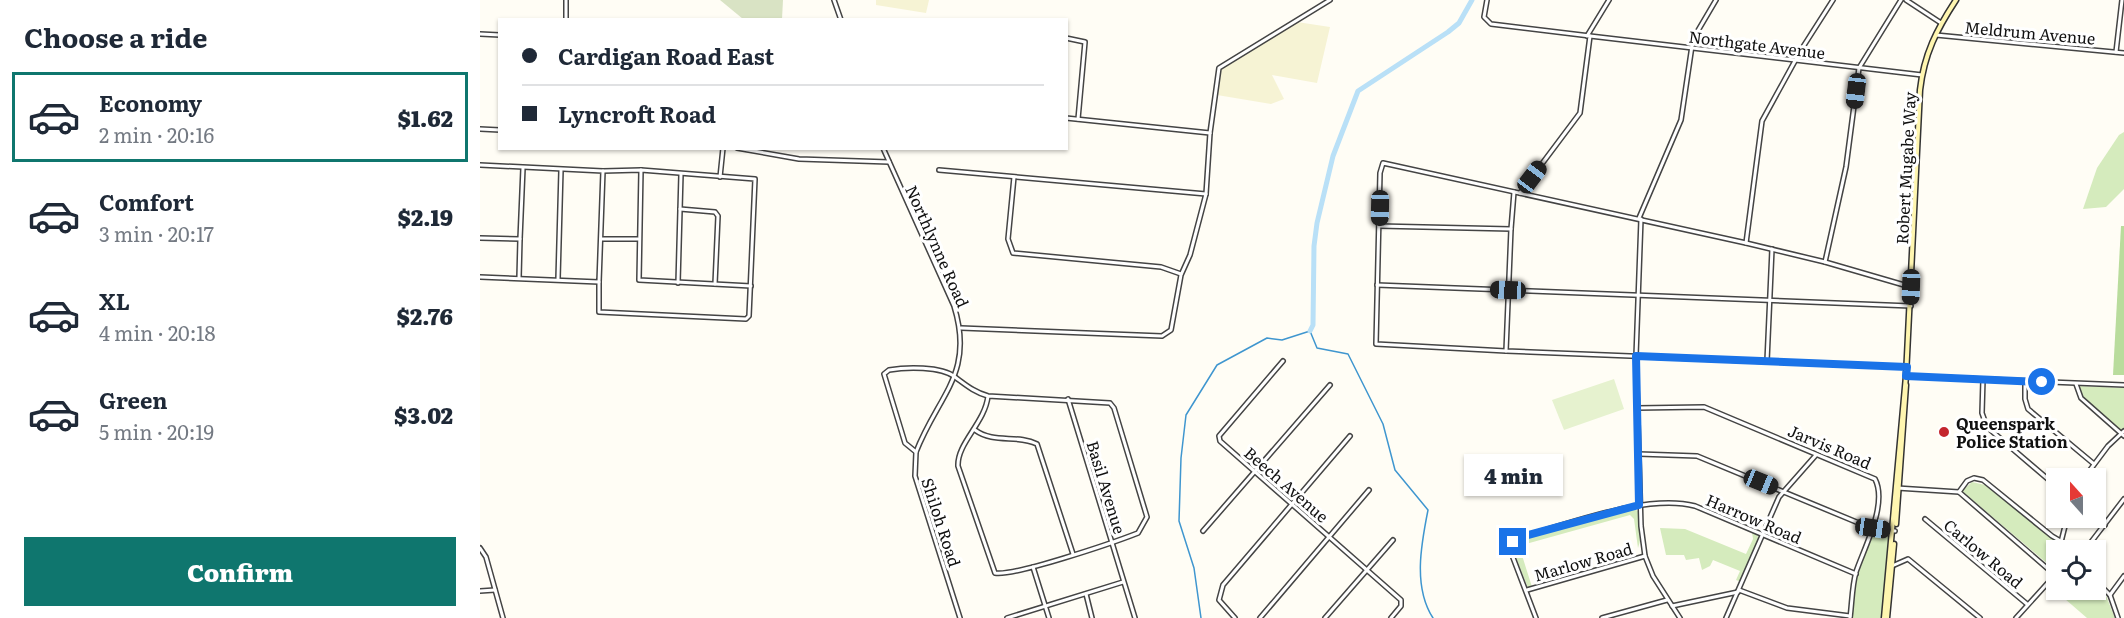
<!DOCTYPE html>
<meta charset="utf-8">
<style>
:root{--surface:#fff;--page:#f6f6f7;--text:#1f2937;--muted:#747a83;--line:#e0e1e3;--accent:#0f766e}
body{margin:0;font-family:Literata,serif;background:var(--page);color:var(--text);height:100vh;display:flex;flex-direction:column;font-size:22px;white-space:nowrap}
*{box-sizing:border-box;margin:0}
p{font-size:20px;color:var(--muted)}
.icon{flex:none;width:33px;height:33px;fill:none;stroke:currentColor;stroke-width:2;stroke-linecap:round;stroke-linejoin:round}
.map{position:relative;flex:1;overflow:hidden}
.details{display:flex;flex-direction:column;background:var(--surface);width:480px}
.details>*{flex:none}
.guide{position:absolute;left:18px;top:18px;width:570px;height:132px;border-radius:0px;box-shadow:0 2px 4px #0004;display:grid;align-content:center;height:132px;padding:0 24px;background:var(--surface)}
.needle{width:39px;rotate:339deg}
.fabs{position:absolute;left:1566px;top:468px;display:grid;gap:12px}
.fabs a{display:grid;place-items:center;width:60px;height:60px;border-radius:0px;background:var(--surface);box-shadow:0 2px 4px #0004;font-size:30px}
.end{position:absolute;width:27px;height:27px;margin:-14px;border:8px solid #1a73e8;background:#fff;box-shadow:0 0 0 3px #fff}
.from{border-radius:50%}
.bubble{position:absolute;height:42px;border-radius:0px;background:var(--surface);box-shadow:0 2px 4px #0004;font-size:20px;font-weight:800;line-height:42px;text-align:center}
.car{position:absolute;width:18px;height:36px;margin:-18px -9px;border-radius:8px;box-shadow:0 0 4px 2px #0007;background:linear-gradient(#222 24%,#8ab4d8 0 40%,#222 0 76%,#8ab4d8 0 86%,#222 0)}
.guide b{display:flex;align-items:center;gap:21px;height:57px;font-size:22px}
.guide b+b{border-top:2px solid var(--line)}
.guide i{width:15px;height:15px;background:var(--text)}
ul{padding:0;list-style:none}
li{display:flex;align-items:center;gap:18px;height:90px;margin:0 12px 9px;padding:0 12px;border:3px solid transparent;border-radius:0px}
li div{flex:1}
li b{display:block;font-size:22px}
li em{font-style:normal;font-weight:800}
li.selected{border-color:var(--accent)}
li>.icon{width:54px;height:54px;stroke-width:1.5}
h2{padding:0 24px;font-size:27px;line-height:72px}
.action{display:flex;gap:12px;margin-top:auto;padding:12px 24px}
.action a{flex:1;height:69px;border-radius:0px;background:var(--accent);color:#fff;font-size:24px;font-weight:800;line-height:69px;text-align:center}
main{display:flex;flex:1;min-height:0}
.map>svg:first-child{display:block}
.farmland{fill:#f6f3d4}
.green{fill:#d5ebbd}
.forest{fill:#b9dc9c}
.cemetery{fill:#d9e3c4}
.pitch{fill:#e6f2cf}
.lines{fill:none;stroke-linecap:round;stroke-linejoin:round}
.stream{stroke:#3f96cf;stroke-width:1.5}
.river{stroke:#b9e0f7;stroke-width:5}
.street-casing{stroke:#444;stroke-width:6}
.secondary-casing{stroke:#333;stroke-width:7}
.street{stroke:#fff;stroke-width:3}
.secondary{stroke:#fff6b0;stroke-width:4}
.route{stroke:#1a73e8;stroke-width:8}
.poi-dot{fill:#c4262e;stroke:#fff;stroke-width:2}
.labels{text-anchor:middle;dominant-baseline:central;stroke-width:6;stroke-linejoin:round;paint-order:stroke}
.street-label{font-size:16px;fill:#111;stroke:#fff}
.poi-label{font-size:16px;font-weight:bold;fill:#111;stroke:#fff;text-anchor:start}
</style>
<main>
<section class="details">
<h2>Choose a ride</h2>
<ul>
<li class="selected"><svg class="icon" aria-label="car" viewBox="0 0 24 24"><path d="M5 17H2v-5l4-1 3-4h7l3 4 3 1v5h-3M9 17h6M6 11h13"/><circle cx="7" cy="17" r="2"/><circle cx="17" cy="17" r="2"/></svg><div><b>Economy</b><p>2 min · 20:16</p></div><em>$1.62</em></li>
<li><svg class="icon" aria-label="car" viewBox="0 0 24 24"><path d="M5 17H2v-5l4-1 3-4h7l3 4 3 1v5h-3M9 17h6M6 11h13"/><circle cx="7" cy="17" r="2"/><circle cx="17" cy="17" r="2"/></svg><div><b>Comfort</b><p>3 min · 20:17</p></div><em>$2.19</em></li>
<li><svg class="icon" aria-label="car" viewBox="0 0 24 24"><path d="M5 17H2v-5l4-1 3-4h7l3 4 3 1v5h-3M9 17h6M6 11h13"/><circle cx="7" cy="17" r="2"/><circle cx="17" cy="17" r="2"/></svg><div><b>XL</b><p>4 min · 20:18</p></div><em>$2.76</em></li>
<li><svg class="icon" aria-label="car" viewBox="0 0 24 24"><path d="M5 17H2v-5l4-1 3-4h7l3 4 3 1v5h-3M9 17h6M6 11h13"/><circle cx="7" cy="17" r="2"/><circle cx="17" cy="17" r="2"/></svg><div><b>Green</b><p>5 min · 20:19</p></div><em>$3.02</em></li>
</ul>
<div class="action"><a>Confirm</a></div>
</section>
<div class="map">
<svg width="1644" height="618" viewBox="0 0 1644 618">
<rect width="100%" height="100%" fill="#fffdf5"/>
<g class="farmland">
<path d="M396 0H449L446 13 396 5Z"/>
<path d="M817 22 850 27 837 83 792 75 804 99 791 104 737 95 740 69Z"/>
</g>
<g class="green">
<path d="M1644 132V189L1626 207 1603 209 1617 168 1639 135Z"/>
<path d="M1599 386 1644 388V428L1641 430C1629 420 1599 403 1599 386Z"/>
<path d="M1492 482 1505 485 1587 550H1576V571L1482 491Z"/>
<path d="M1154 509 1158 511 1160 541 1158 548 1154 519 1150 515 1042 545 1040 549 1052 587 1048 588 1033 550 1036 541Z"/>
<path d="M1180 528 1205 529 1266 554 1273 539 1272 532 1277 534 1279 540 1261 582 1256 580 1260 571 1233 560 1230 566 1222 570 1219 558 1206 560 1204 555H1186Z"/>
<path d="M1395 530 1410 532 1401 618H1372L1377 574Z"/>
<path d="M1576 578V590H1616V585L1625 593 1635 618H1607L1570 586Z"/>
</g>
<path class="forest" d="M1641 226H1644V375H1633Z"/>
<path class="cemetery" d="M240 0H303L302 19H263Z"/>
<path class="pitch" d="M1134 379 1144 409 1084 430 1072 400Z"/>
<g class="lines">
<path class="stream" d="M721 618 714 568 699 521 701 458 706 415 737 365 787 338 802 340 830 331 837 348 868 354 903 424 915 470 948 510C941 545 933 587 953 618"/>
<path class="river" d="M830 331 833 325 834 246 837 223 853 156 878 91 968 32 979 23 992 0"/>
<g class="street-casing">
<g id="street">
<path d="M354 0 361 20"/>
<path d="M1007 0 1004 17 1011 24 1110 36 1100 113 1040 193"/>
<path d="M1426 0 1461 23"/>
<path d="M86 20V0"/>
<path d="M0 34 20 35"/>
<path d="M1456 35 1644 53"/>
<path d="M1107 36 1129 0"/>
<path d="M1110 36 1442 75"/>
<path d="M586 38 605 42 598 119"/>
<path d="M1636 52 1642 0"/>
<path d="M586 118 730 133"/>
<path d="M0 129 20 130"/>
<path d="M257 148 319 159 409 162"/>
<path d="M403 148 474 306C495 374 458 395 436 452"/>
<path d="M0 165 123 171 119 282 0 277"/>
<path d="M161 170 159 280 271 286"/>
<path d="M459 170 726 194"/>
<path d="M240 177 243 148"/>
<path d="M534 177 528 239 533 253 681 267 701 274"/>
<path d="M200 209 235 212 238 216 235 284"/>
<path d="M1159 218 1201 120 1213 39 1236 0"/>
<path d="M1161 219 1156 356 1161 526 1165 556 1173 576 1200 618"/>
<path d="M899 226 1031 229 1026 351 1427 367"/>
<path d="M1031 229 1034 192"/>
<path d="M0 238 40 239 43 168"/>
<path d="M121 239H158"/>
<path d="M1266 243 1282 121 1321 50 1353 0"/>
<path d="M1345 262 1366 167 1379 68 1421 0"/>
<path d="M39 278 40 239"/>
<path d="M78 279 81 170"/>
<path d="M119 282V312L266 319 269 316 275 179 161 170 123 171"/>
<path d="M198 283 201 174"/>
<path d="M897 285 1431 306"/>
<path d="M481 328 682 336 691 330 701 275 710 255 726 194 730 133 739 68 850 0"/>
<path d="M1026 351 896 344 900 173 903 163 1266 243 1345 262 1431 287"/>
<path d="M803 361 739 436 740 441 921 600V606L911 618"/>
<path d="M1287 361 1292 249"/>
<path d="M1426 376 1644 385"/>
<path d="M1503 379 1502 413 1507 427 1576 486"/>
<path d="M1545 381V399L1548 409 1614 464"/>
<path d="M1596 384 1601 398 1644 436"/>
<path d="M588 399 655 618"/>
<path d="M1157 408 1224 407 1395 479C1408 504 1384 548 1376 572 1372 586 1372 603 1370 618"/>
<path d="M495 430C514 444 537 434 557 444L593 554"/>
<path d="M1159 454 1217 456 1386 526 1415 531"/>
<path d="M1604 478 1628 446 1644 431"/>
<path d="M1417 488 1479 492"/>
<path d="M1616 517 1625 525"/>
<path d="M1445 519 1547 604"/>
<path d="M723 531 850 385"/>
<path d="M1581 542 1587 518"/>
<path d="M0 548 6 557 23 618"/>
<path d="M1605 550 1644 499"/>
<path d="M1412 566 1428 559 1500 618"/>
<path d="M553 567 569 618"/>
<path d="M1575 575 1479 492 1487 481 1494 478 1503 480 1572 536 1596 550"/>
<path d="M1616 581 1630 595 1638 618"/>
<path d="M1047 590 1165 556"/>
<path d="M1259 590 1307 608 1370 616"/>
<path d="M0 591 15 590"/>
<path d="M606 594 612 618"/>
<path d="M1630 595 1644 576"/>
<path d="M1192 606 1258 592"/>
<path d="M480 618 435 476 436 452 425 443 404 374 409 370C426 367 461 366 475 377 486 385 494 392 508 396L630 403 634 408 667 517 658 533C635 542 533 577 515 573L478 466C477 443 505 423 508 396"/>
<path d="M527 618 643 582"/>
<path d="M755 618 739 600 743 585 870 436"/>
<path d="M780 618 889 490"/>
<path d="M845 618 913 540"/>
<path d="M1056 618 1032 555 1033 542 1041 537C1090 524 1167 493 1215 506L1376 574"/>
<path d="M1122 618 1187 600"/>
<path d="M1246 618 1299 497 1336 455"/>
<path d="M1536 618 1575 575"/>
</g>
</g>
<g class="secondary-casing">
<g id="secondary">
<path d="M1416 524 1426 385"/>
<path d="M1404 618 1426 376 1440 90C1444 54 1457 29 1476 0"/>
<path d="M1407 618 1414 544"/>
</g>
</g>
<use href="#street" class="street"/>
<use href="#secondary" class="secondary"/>
</g>
<g class="lines">
<path class="route" d="M1033 542 1041 537 1159 505 1156 356 1427 367 1426 376 1562 382"/>
</g>
<circle class="poi-dot" cx="1464" cy="432" r="6"/>
<g class="labels">
<g class="street-label">
<text transform="translate(1550 32) rotate(5)">Meldrum Avenue</text>
<text transform="translate(1277 44) rotate(7)">Northgate Avenue</text>
<text transform="translate(1425 168) rotate(-87)">Robert Mugabe Way</text>
<text transform="translate(458 246) rotate(66)">Northlynne Road</text>
<text transform="translate(1350 446) rotate(23)">Jarvis Road</text>
<text transform="translate(807 484) rotate(41)">Beech Avenue</text>
<text transform="translate(627 487) rotate(73)">Basil Avenue</text>
<text transform="translate(1274 518) rotate(23)">Harrow Road</text>
<text transform="translate(462 522) rotate(72)">Shiloh Road</text>
<text transform="translate(1504 553) rotate(40)">Carlow Road</text>
<text transform="translate(1103 561) rotate(-16)">Marlow Road</text>
</g>
<g class="poi-label">
<text x="1476" y="423">Queenspark<tspan x="1476" dy="18">Police Station</tspan></text>
</g>
</g>
</svg>
<div class="fabs">
<a><svg class="needle" viewBox="-14 -14 28 28"><path d="M0-13l5 13h-10z" fill="#e53935"/><path d="M0 13l5-13h-10z" fill="#747a83"/></svg></a>
<a><svg class="icon" aria-label="locate" viewBox="0 0 24 24"><circle cx="12" cy="12" r="6"/><path d="M12 2v4M12 18v4M2 12h4M18 12h4"/></svg></a>
</div>
<i class="end from" style="left:1562px;top:382px"></i>
<i class="end" style="left:1033px;top:542px"></i>
<div class="bubble" style="left:984px;top:454px;width:99px">4 min</div>
<i class="car" style="left:1376px;top:91px;rotate:187deg"></i>
<i class="car" style="left:1052px;top:177px;rotate:37deg"></i>
<i class="car" style="left:900px;top:208px;rotate:181deg"></i>
<i class="car" style="left:1431px;top:287px;rotate:182deg"></i>
<i class="car" style="left:1028px;top:290px;rotate:272deg"></i>
<i class="car" style="left:1281px;top:482px;rotate:112deg"></i>
<i class="car" style="left:1393px;top:528px;rotate:98deg"></i>
<div class="guide">
<b><i class="from"></i>Cardigan Road East</b>
<b><i></i>Lyncroft Road</b>
</div>
</div>
</main>
